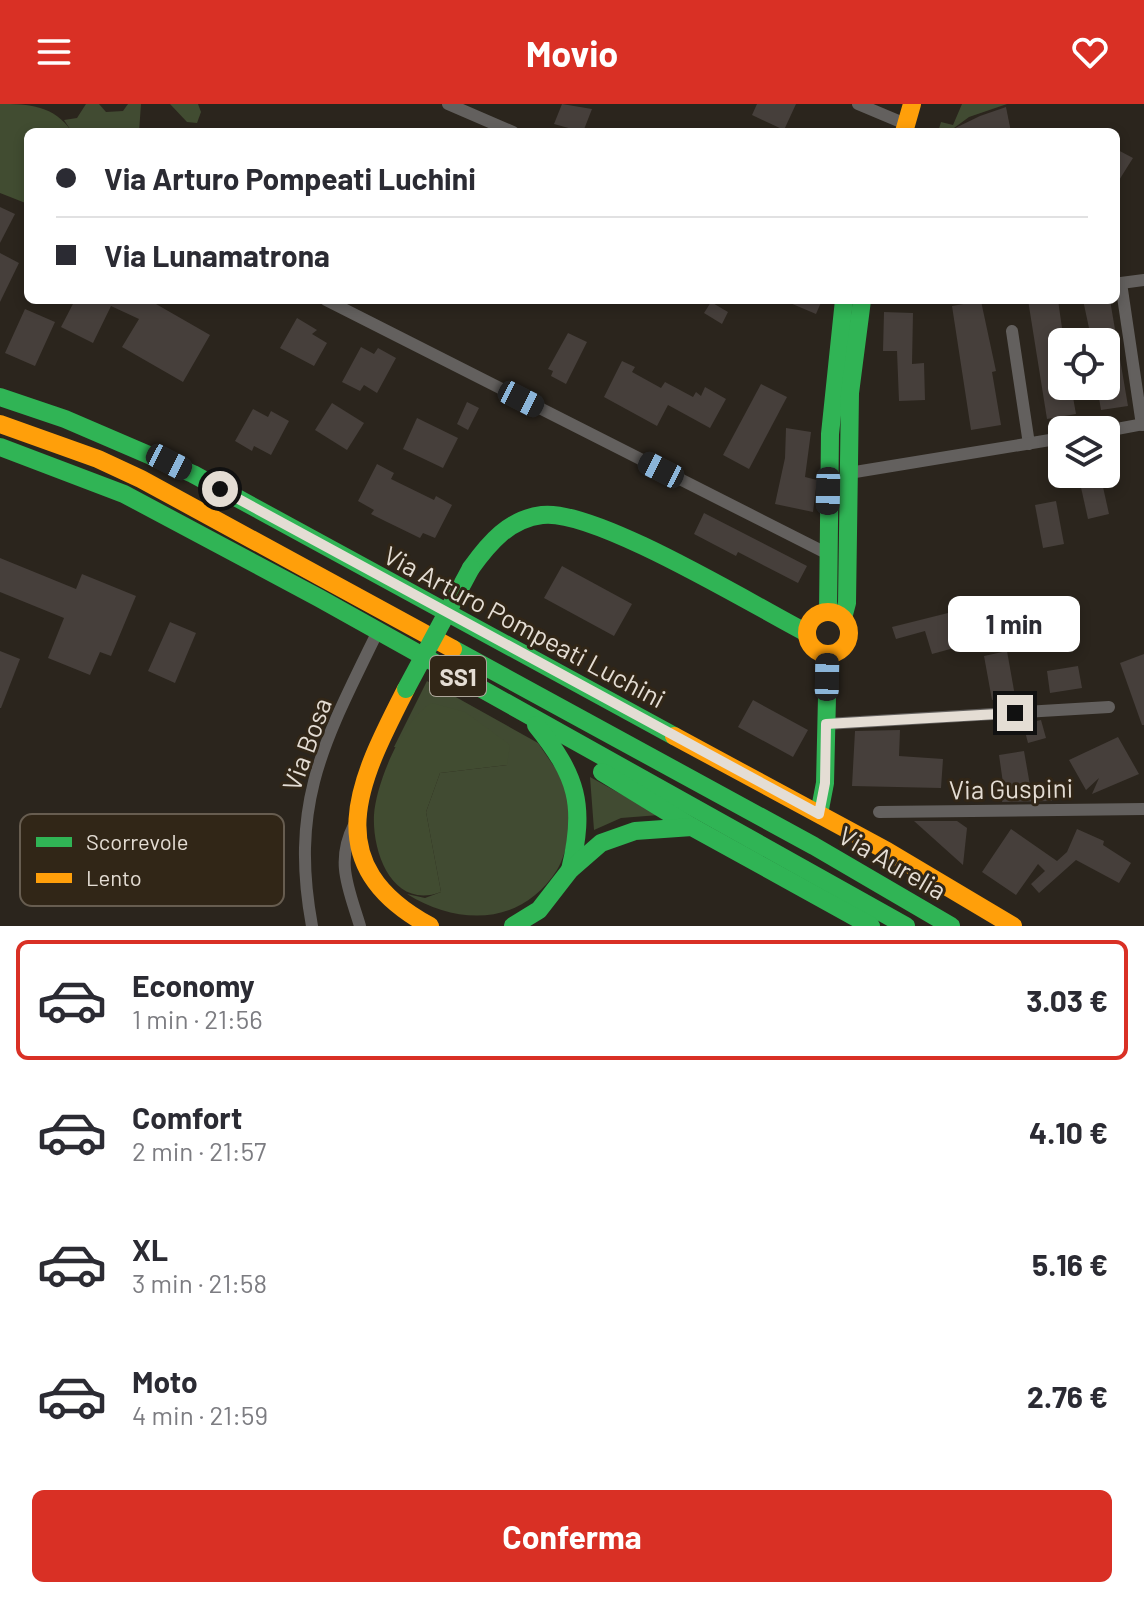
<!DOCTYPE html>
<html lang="it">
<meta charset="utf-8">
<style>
:root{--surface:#fff;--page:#f7f7f7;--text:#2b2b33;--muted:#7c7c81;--line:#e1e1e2;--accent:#d93025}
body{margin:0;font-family:Barlow,sans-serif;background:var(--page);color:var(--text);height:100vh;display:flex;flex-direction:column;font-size:30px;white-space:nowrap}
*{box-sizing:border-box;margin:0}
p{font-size:26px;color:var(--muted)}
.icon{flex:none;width:44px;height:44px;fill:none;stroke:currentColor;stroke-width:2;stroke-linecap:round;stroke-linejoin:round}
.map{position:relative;height:822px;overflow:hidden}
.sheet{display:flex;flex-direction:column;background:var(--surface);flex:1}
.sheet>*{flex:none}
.top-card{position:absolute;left:24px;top:24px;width:1096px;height:176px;border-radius:12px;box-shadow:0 4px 12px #0003;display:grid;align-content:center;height:176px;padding:0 32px;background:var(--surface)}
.buttons{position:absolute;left:1048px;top:224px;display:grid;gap:16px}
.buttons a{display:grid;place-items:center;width:72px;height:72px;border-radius:12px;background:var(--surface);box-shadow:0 4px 12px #0003;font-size:40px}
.end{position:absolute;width:36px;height:36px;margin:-18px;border:10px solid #e4ddd4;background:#111;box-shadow:0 0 0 4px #111}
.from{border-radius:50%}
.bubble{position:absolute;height:56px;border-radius:12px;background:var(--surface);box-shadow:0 4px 12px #0003;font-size:26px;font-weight:700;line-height:56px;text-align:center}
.car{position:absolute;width:24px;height:48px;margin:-24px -12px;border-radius:10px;box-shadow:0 0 6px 2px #0007;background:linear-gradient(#222 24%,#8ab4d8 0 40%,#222 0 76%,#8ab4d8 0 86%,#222 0)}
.top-card b{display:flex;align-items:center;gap:28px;height:76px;font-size:30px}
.top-card b+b{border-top:2px solid var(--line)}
.top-card i{width:20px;height:20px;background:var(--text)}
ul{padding:14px 0 0;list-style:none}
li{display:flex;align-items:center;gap:24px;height:120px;margin:0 16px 12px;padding:0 16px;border:4px solid transparent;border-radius:12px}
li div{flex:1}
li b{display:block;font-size:30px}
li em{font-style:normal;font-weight:700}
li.current{border-color:var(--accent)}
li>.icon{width:72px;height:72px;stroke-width:1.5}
.primary-button{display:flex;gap:16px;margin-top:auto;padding:16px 32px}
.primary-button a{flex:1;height:92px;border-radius:12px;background:var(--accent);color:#fff;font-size:32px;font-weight:700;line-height:92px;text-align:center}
header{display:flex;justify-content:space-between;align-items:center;height:104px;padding:0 32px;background:var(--accent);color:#fff;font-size:36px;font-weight:700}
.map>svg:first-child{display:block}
.green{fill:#414b32}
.forest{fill:#414c31}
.building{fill:#463f3b}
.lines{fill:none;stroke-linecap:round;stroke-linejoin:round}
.street{stroke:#63605e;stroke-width:12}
.fast{stroke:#30b455;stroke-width:18}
.slow{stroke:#ff9f0a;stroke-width:18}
.fast-bridge{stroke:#30b455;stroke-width:18}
.route{stroke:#e4ddd4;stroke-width:10}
.labels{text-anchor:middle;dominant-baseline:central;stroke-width:6;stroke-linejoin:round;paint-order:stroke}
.shield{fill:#312617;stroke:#aea69b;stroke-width:2}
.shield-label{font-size:24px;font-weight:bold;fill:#e4ddd4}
.street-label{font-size:26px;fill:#e4ddd4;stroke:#312617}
.key{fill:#312617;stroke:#675d50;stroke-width:2}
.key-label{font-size:22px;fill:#e4ddd4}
</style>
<header><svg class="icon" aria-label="menu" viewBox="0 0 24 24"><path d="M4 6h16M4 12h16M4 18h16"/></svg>Movio<svg class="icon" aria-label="heart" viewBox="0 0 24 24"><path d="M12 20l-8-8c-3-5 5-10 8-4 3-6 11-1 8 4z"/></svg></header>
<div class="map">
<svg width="1144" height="822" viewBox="0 0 1144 822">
<rect width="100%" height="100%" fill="#2b251d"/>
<g class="green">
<path d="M86 0H99L106 8 123 7 128 0H141L139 28H72L64 16 77 14Z"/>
<path d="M962 0H1007L969 13 954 24 955 28H938L941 18 953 21Z"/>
<path d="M427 577 538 639 575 693C570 715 569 747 557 766 521 822 459 822 407 790L425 794 441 788 426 708 440 669 507 661 394 643Z"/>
<path d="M590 673 659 711 621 714 594 726Z"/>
</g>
<g class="forest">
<path d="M0 0C29 0 54 1 72 28H28V100L0 89Z"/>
<path d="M170 0H198L201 8 197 19 187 18Z"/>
<path d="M432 599 465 608 510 641 507 661 440 669 426 708 441 788C394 806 372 751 374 711 376 679 403 614 432 599Z"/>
</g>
<g class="building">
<path d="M562 0 592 5 583 28 554 20Z"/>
<path d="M757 0H796L784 26 752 11Z"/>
<path d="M1006 3 1011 28H947L980 12Z"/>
<path d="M1116 45 1133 54 1116 81Z"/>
<path d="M0 103 15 110 0 139Z"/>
<path d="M0 149 19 159 0 198Z"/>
<path d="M75 196H149L210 231 183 278 122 243 139 215 111 202 93 239 61 223Z"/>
<path d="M783 196H822L816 210Z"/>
<path d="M1028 196H1058L1064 238 1062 282H1071L1076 310 1047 315Z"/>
<path d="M1083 196H1110L1128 302 1101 306 1097 282H1106V238H1092Z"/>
<path d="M981 197 996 267 992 268 1001 321 971 326 952 202Z"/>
<path d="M711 198 728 208 722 220 704 209Z"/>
<path d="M25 205 55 218 35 262 5 249Z"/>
<path d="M884 208 913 209 912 260 924 259 925 296 899 297 897 247H883Z"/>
<path d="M297 214 317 226 312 230 327 239 314 262 280 244Z"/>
<path d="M568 229 587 238 566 280 551 272 553 267 548 265Z"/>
<path d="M361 243 374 250 378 244 396 254 377 289 364 281 360 287 342 278Z"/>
<path d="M622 257 635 263 632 268 661 284 665 278 693 293 696 288 701 292 705 283 726 295 710 324 668 301 657 322 604 293Z"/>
<path d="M761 280 787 293 749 365 723 351Z"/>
<path d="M467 298 479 304 468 326 457 320Z"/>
<path d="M332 299 364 319 347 346 315 326Z"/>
<path d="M253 305 268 313 271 307 289 317 271 351 254 342 252 347 235 337Z"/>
<path d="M417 314 458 334 443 364 403 345Z"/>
<path d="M786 324 811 328 805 373 817 376 813 408 775 400 785 354Z"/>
<path d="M377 360 394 369 391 375 434 396 436 392 452 401 435 434 423 429 420 434 385 417 371 410 374 406 358 397Z"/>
<path d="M1101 374 1109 410 1088 415 1080 379Z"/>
<path d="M1056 397 1064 440 1043 444 1035 401Z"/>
<path d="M704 409 807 462 798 479 738 448 736 452 694 430Z"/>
<path d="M0 454 76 485 82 470 136 492 111 552 100 548 90 571 48 554 64 514 0 488Z"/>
<path d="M562 462 632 500 614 532 544 494Z"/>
<path d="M1049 499 1051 509 1063 506 1069 532 1046 537 1042 518 1034 520 1030 503Z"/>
<path d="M964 505 969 540 932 550 925 527 896 535 892 523Z"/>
<path d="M170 518 196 529 175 579 148 567Z"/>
<path d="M0 547 20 555 1 604H0Z"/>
<path d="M1007 547 1015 592 992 596 984 552Z"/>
<path d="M1144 550V621H1142L1120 559Z"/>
<path d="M1078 562 1082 584 1050 589 1047 567Z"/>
<path d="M753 596 808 626 793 653 738 623Z"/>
<path d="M1041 616 1046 634 1028 639 1023 620Z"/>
<path d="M900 626 899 652 943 655 941 684 852 682 855 627Z"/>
<path d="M1118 633 1139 670 1092 690 1099 674 1086 686 1069 656Z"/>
<path d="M1024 647 1031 687H1052V697L1002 698 1004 686 999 651Z"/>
<path d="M914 717H957L967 724 963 761Z"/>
<path d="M1011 725 1057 757 1067 748 1077 725 1104 737 1103 741 1131 759 1119 779 1076 756 1039 789 1031 780 1045 767 1038 760 1016 791 982 768Z"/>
</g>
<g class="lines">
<g class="street">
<path d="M448 0 513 28"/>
<path d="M858 0 908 21"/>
<path d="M326 196 828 450"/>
<path d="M1012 227 1029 340"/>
<path d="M1142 321 1121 179 1144 176"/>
<path d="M1106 327 1144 320"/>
<path d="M849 369 1062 334"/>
<path d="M826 620 1109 603"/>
<path d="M879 708 1144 705"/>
<path d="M354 721C335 758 349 785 360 822"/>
<path d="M312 822C289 697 325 636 378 527"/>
</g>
<g class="fast">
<path d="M0 293 65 315 193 370 674 632"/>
<path d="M0 343 124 390 319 494 906 822"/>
<path d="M471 464C489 439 509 415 542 411 594 404 753 501 807 529"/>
<path d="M828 508 830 330 844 196"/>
<path d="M843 514 847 499 850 289 862 196"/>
<path d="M453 545 814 742 951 822"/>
<path d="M536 621C577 672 586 701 570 766"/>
<path d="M602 668 692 723"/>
<path d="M819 710 825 679 828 550"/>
<path d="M513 822 539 806 570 766 601 739 635 727 692 723 871 822"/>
</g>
<g class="slow">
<path d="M904 28 912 0"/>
<path d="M0 320 98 355 141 375 453 545"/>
<circle cx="828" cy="529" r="21"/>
<path d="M406 585C360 675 315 760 430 822"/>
<path d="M674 632 887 747 1013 822"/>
</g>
<path class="fast-bridge" d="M406 585 471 464"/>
</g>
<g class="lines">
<path class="route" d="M220 385 819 710 825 679 826 620 1015 609"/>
</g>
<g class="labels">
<rect class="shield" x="430" y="552" width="56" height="40" rx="6"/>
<g class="shield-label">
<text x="458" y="572">SS1</text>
</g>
<g class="street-label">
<text transform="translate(525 522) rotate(28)">Via Arturo Pompeati Luchini</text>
<text transform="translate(306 640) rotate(-70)">Via Bosa</text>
<text transform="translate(1011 684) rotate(-1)">Via Guspini</text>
<text transform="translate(893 758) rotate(30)">Via Aurelia</text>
</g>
</g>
<rect x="20" y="710" width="264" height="92" rx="12" class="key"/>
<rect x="36" y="733" width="36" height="10" fill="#30b455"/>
<rect x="36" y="769" width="36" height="10" fill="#ff9f0a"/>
<g class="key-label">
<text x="86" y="746">Scorrevole</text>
<text x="86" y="782">Lento</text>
</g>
</svg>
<div class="buttons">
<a><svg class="icon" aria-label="locate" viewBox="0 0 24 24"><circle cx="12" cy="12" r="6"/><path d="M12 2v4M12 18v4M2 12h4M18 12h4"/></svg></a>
<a><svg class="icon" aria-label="layers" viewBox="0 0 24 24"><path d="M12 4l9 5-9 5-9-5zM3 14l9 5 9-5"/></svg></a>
</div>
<i class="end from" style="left:220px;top:385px"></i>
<i class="end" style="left:1015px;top:609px"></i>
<div class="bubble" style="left:948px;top:492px;width:132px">1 min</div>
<i class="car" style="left:521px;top:295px;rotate:117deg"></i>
<i class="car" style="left:169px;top:358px;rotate:117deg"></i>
<i class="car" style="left:661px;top:366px;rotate:297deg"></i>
<i class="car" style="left:828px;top:387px;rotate:181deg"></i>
<i class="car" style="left:827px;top:573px;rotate:1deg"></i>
<div class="top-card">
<b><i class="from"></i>Via Arturo Pompeati Luchini</b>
<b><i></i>Via Lunamatrona</b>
</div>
</div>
<section class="sheet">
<ul>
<li class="current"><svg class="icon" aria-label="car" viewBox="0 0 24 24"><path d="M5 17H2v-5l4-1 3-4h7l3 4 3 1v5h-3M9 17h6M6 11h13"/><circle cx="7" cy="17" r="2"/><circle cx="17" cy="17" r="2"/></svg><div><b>Economy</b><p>1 min · 21:56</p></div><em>3.03 €</em></li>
<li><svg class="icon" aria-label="car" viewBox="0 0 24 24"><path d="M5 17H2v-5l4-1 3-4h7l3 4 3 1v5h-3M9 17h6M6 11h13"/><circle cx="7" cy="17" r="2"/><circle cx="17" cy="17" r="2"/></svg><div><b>Comfort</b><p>2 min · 21:57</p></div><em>4.10 €</em></li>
<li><svg class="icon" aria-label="car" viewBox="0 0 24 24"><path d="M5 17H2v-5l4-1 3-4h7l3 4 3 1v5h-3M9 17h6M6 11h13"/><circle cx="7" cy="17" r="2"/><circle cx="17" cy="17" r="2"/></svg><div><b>XL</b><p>3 min · 21:58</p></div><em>5.16 €</em></li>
<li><svg class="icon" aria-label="car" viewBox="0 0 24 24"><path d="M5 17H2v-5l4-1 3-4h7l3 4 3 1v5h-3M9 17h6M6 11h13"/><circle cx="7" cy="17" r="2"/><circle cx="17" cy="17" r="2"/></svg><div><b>Moto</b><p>4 min · 21:59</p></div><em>2.76 €</em></li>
</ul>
<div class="primary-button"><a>Conferma</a></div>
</section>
